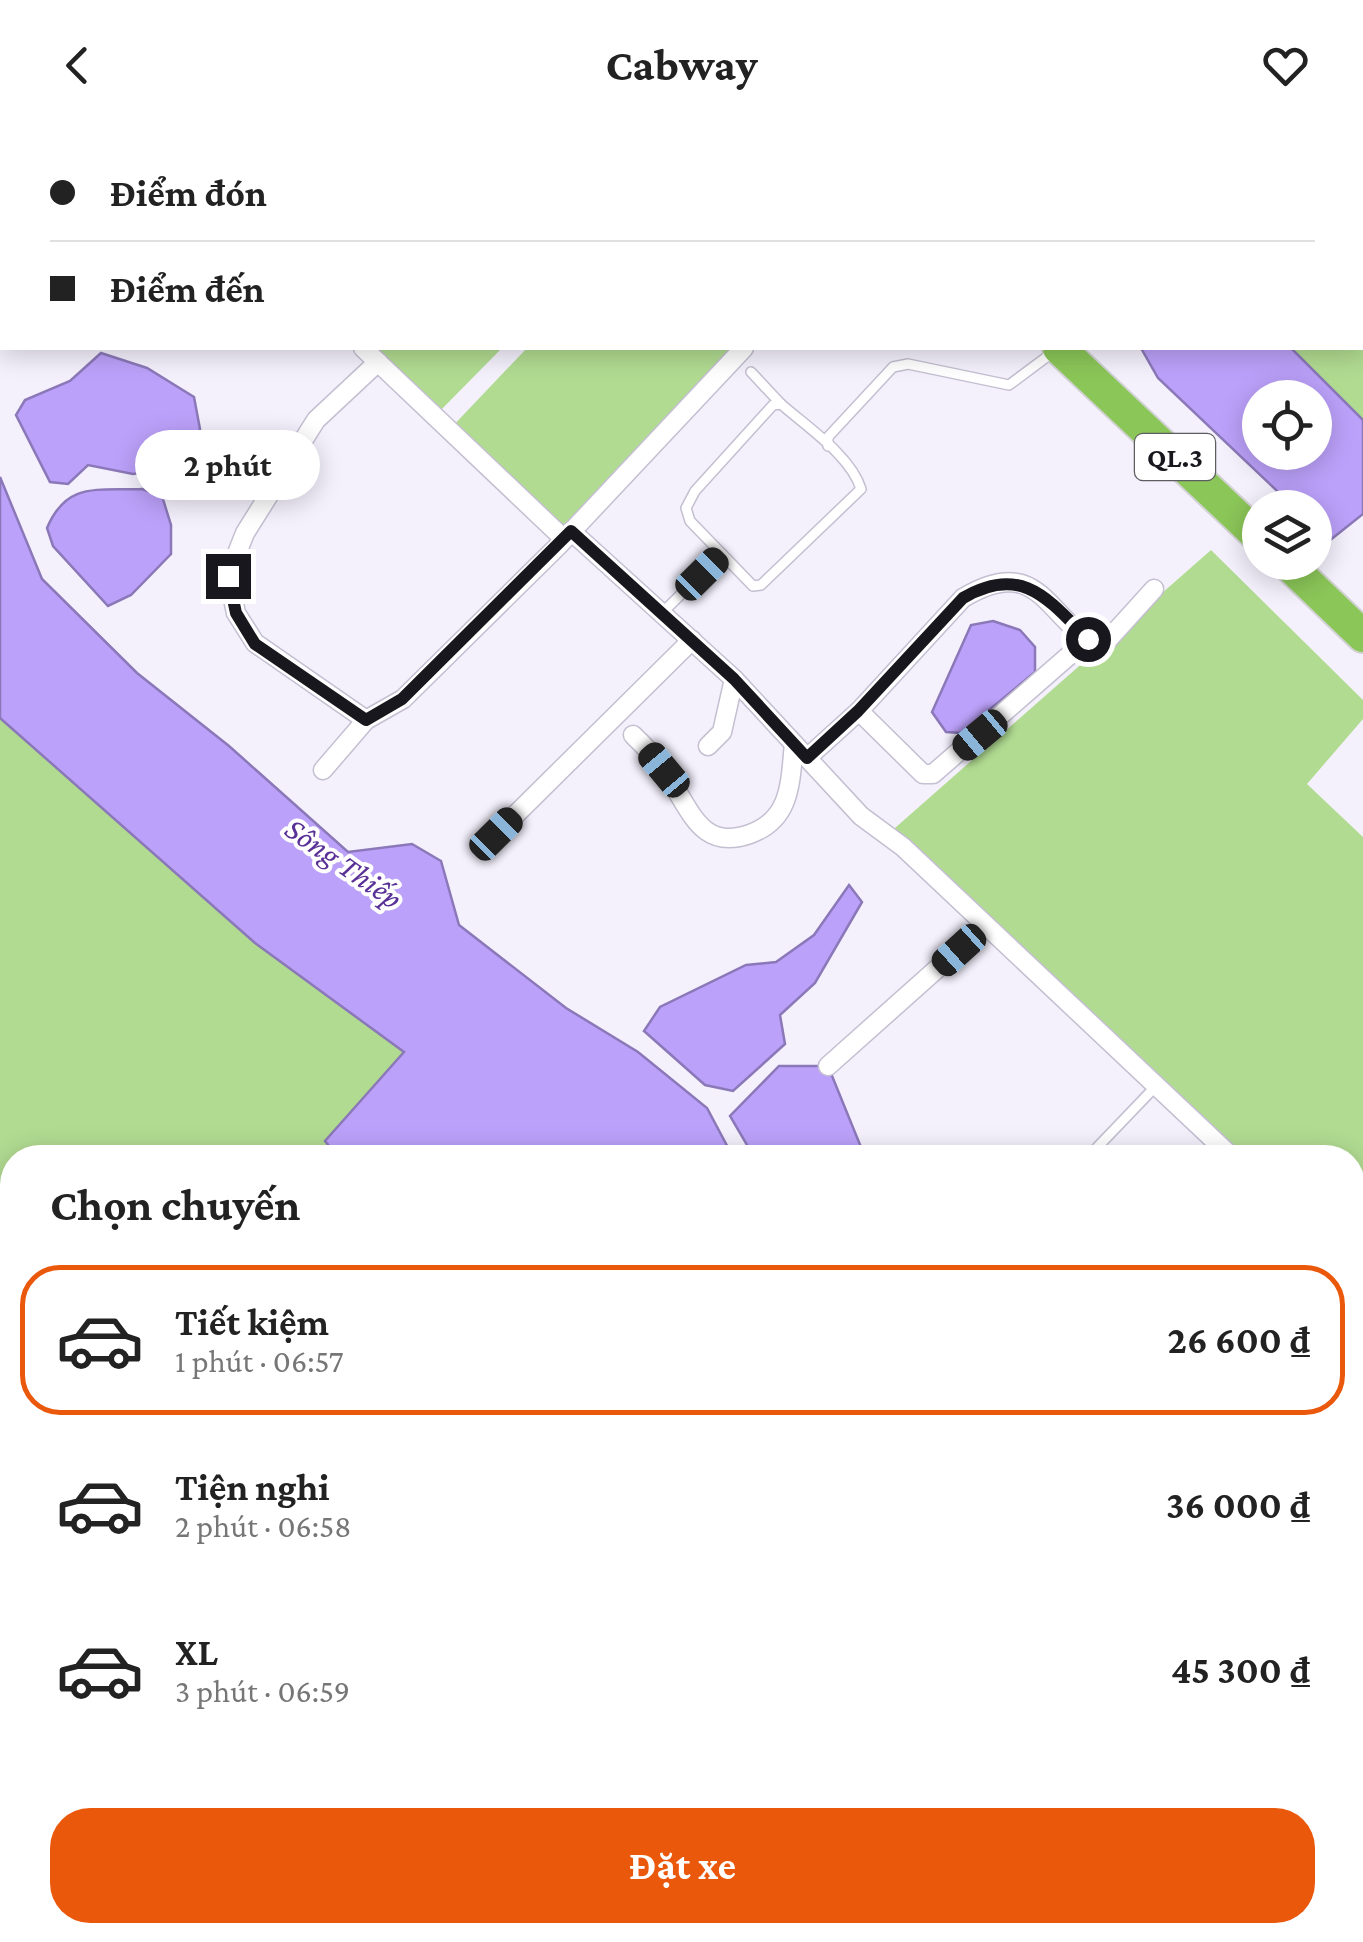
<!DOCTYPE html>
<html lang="vi">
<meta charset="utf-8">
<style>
:root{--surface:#fff;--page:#f6f6f6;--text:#222;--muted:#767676;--line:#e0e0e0;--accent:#ea580c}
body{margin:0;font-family:"Crimson Pro",serif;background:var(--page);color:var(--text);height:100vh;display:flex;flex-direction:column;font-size:38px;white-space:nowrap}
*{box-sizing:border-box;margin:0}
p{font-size:32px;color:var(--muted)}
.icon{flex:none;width:55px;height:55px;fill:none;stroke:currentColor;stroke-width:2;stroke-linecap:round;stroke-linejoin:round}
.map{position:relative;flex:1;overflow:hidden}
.side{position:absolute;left:0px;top:1015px;width:1365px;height:798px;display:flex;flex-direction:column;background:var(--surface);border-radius:40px 40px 0 0;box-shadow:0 5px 25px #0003}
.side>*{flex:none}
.top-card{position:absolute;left:0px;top:0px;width:1365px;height:220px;box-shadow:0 5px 25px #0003;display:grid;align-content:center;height:220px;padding:0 50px;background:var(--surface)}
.fabs{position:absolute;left:1242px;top:250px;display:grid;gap:20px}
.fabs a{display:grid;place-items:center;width:90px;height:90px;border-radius:50%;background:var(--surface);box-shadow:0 5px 25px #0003;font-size:50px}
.end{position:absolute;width:45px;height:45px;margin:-22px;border:12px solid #18171d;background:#fff;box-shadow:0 0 0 5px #fff}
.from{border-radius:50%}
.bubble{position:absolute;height:70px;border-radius:35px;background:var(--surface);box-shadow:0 5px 25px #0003;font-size:32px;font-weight:700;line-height:70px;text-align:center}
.car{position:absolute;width:30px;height:60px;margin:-30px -15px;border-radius:12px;box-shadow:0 0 8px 2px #0007;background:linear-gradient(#222 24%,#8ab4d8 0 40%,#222 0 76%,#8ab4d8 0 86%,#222 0)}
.top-card b{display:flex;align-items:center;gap:35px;height:95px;font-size:38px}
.top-card b+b{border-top:2px solid var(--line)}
.top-card i{width:25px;height:25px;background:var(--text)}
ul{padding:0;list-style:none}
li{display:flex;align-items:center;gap:30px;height:150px;margin:0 20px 15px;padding:0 30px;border:5px solid transparent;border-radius:40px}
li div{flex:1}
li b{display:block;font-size:38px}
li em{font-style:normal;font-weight:700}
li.selected{border-color:var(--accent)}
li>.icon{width:90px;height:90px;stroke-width:1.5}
h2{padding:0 50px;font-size:45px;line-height:120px}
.primary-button{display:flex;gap:20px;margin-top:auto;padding:20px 50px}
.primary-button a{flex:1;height:115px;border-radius:40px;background:var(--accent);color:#fff;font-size:40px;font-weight:700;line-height:115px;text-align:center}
header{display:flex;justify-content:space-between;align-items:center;height:130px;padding:0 50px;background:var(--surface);font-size:45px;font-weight:700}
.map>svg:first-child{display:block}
.green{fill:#b1db91}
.water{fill:#bca1fa;stroke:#8b78b8;stroke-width:2.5;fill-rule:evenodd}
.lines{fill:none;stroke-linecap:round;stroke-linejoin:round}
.lane-casing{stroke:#c4bfd1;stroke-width:12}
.street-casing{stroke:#c4bfd1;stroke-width:21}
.secondary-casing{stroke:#c4bfd1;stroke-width:29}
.highway-casing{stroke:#d1d1d2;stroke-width:36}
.lane{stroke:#fff;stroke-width:9}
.street{stroke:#fff;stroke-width:18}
.secondary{stroke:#dceecd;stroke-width:25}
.highway{stroke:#8bc658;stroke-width:32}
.route{stroke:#18171d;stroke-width:12}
.labels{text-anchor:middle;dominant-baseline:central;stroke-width:8;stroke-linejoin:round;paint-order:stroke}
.shield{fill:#fff;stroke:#5d5d61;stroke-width:2.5}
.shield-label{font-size:28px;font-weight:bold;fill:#18171d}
.water-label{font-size:32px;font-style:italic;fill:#593196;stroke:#fff}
</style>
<header><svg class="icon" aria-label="back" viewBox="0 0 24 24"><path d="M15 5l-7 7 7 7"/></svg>Cabway<svg class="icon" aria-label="heart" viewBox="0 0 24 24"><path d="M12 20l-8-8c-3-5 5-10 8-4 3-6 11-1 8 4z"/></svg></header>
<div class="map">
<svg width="1363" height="1812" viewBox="0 0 1363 1812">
<rect width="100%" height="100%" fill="#f4f1fd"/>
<g class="green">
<path d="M127 0H612L615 2H130Z"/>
<path d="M1200 0H1363V290L1291 218H1362V2H1197Z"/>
<path d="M362 218H502L435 286Z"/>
<path d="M527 218H743L564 409 449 300Z"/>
<path d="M1211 420 1363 570V589L1307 654 1363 707V1130L1353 1140 1352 1028 1233 1027 887 705Z"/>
<path d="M0 588 245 805 405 922 325 1011 338 1027 12 1028V1259L0 1258Z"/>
<path d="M1363 1780V1812H1158L1151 1800H1315L1321 1809 1334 1800H1352L1353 1787Z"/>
</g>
<g class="water">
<path d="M1141 218H1291L1363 290V384L1329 411 1315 397V378L1294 377 1158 248ZM1260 268H1315V322H1260Z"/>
<path d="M101 223 147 238 194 267 200 299 179 337 133 344 88 335 68 354 50 352 16 285 25 270 70 251Z"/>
<path d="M0 347 42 449 137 543 229 616 348 722 412 714 441 731 459 795 566 878 638 922 707 978 733 1027H338L325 1011 404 922 255 813 0 588Z"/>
<path d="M142 359 162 366 171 395V424L131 465 108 476 53 416 47 398C67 351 97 361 142 359Z"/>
<path d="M993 491 1020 500 1035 517V542L961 603 946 602 932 582 971 495Z"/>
<path d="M849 755 862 772 815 853 780 885 785 914 733 961 705 955 644 901 660 877 746 835 776 832 814 805Z"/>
<path d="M779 936H828L865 1027H754L730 986Z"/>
<path d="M990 1800H1127L1132 1812H994Z"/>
</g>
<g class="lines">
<g class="lane-casing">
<g id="lane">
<path d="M1075 0 1077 2"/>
<path d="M751 242 781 274"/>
<path d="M781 274C807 297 851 326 861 359L761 455 753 456 690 391 686 378 695 361 773 275Z"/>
<path d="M828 316V307L893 237 908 234 1009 255 1052 223"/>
<path d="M661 484 722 424"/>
<path d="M1087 1028 1156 956"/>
</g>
</g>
<g class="street-casing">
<g id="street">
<path d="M127 0 130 2"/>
<path d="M633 0 636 2"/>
<path d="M56 2 58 0"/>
<path d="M0 76 2 72"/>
<path d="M363 218 564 409"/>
<path d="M571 401 734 549 722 602 708 616"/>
<path d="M734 549 861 686 903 717 1233 1028"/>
<path d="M859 581 923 644H933L1088 509"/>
<path d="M366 590 255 513 236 483 228 446 245 403 316 290 378 232"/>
<path d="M633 605C648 619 661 635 672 653 693 686 704 720 750 704 792 689 790 651 794 614"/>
<path d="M807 628 859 581 963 468C1041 421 1047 491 1098 515L1106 512 1154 459"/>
<path d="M323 640 366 590 403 569 558 416 744 218"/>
<path d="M496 704 692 510"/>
<path d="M828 936 985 796"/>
<path d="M1352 1139 1363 1149"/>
<path d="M0 1602 12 1615"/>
<path d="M1352 1611 1363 1602"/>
<path d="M1352 1722 1363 1732"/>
<path d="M192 1800 203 1812"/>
<path d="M472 1800 479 1812"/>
</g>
</g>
<g class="secondary-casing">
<g id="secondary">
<path d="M1197 2 1200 0"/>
<path d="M1352 1458 1363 1452"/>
<path d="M654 1800 662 1812"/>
<path d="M412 1812 444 1800"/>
</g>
</g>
<g class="highway-casing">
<g id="highway">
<path d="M826 0 828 2"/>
<path d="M1059 218 1260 408"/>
<path d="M1286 432 1363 506"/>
</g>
</g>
<use href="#lane" class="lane"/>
<use href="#street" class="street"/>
<use href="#secondary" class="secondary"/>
<use href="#highway" class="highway"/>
</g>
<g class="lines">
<path class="route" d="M228 446 236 483 255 514 366 590 402 569 571 401 734 549 807 628 858 581 963 468C1022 433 1049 470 1088 509"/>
</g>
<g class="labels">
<rect class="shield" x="1135" y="304" width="80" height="46" rx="8"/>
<g class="shield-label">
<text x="1175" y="327">QL.3</text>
</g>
<g class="water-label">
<text transform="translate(344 733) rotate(35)">Sông Thiếp</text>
</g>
</g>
</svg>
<div class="fabs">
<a><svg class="icon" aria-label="locate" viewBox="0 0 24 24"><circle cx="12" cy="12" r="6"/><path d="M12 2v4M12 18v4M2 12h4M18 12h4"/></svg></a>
<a><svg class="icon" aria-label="layers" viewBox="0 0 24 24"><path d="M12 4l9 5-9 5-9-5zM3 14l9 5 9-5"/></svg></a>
</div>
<i class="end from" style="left:1088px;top:509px"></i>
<i class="end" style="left:228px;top:446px"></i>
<div class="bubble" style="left:135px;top:300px;width:185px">2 phút</div>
<i class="car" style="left:702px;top:444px;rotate:45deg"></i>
<i class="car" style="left:980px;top:605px;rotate:230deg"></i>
<i class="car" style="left:664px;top:640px;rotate:320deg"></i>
<i class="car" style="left:496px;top:704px;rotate:45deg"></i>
<i class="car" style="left:959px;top:820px;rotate:228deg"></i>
<div class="top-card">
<b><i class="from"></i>Điểm đón</b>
<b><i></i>Điểm đến</b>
</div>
<section class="side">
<h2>Chọn chuyến</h2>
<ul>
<li class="selected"><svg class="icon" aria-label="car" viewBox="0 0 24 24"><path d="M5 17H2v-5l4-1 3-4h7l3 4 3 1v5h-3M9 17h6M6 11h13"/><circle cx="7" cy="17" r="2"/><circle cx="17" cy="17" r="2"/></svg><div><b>Tiết kiệm</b><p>1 phút · 06:57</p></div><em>26 600 ₫</em></li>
<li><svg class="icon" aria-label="car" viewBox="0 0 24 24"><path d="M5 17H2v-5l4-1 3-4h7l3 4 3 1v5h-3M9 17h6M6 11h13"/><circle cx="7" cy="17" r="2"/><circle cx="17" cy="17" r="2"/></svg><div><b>Tiện nghi</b><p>2 phút · 06:58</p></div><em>36 000 ₫</em></li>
<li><svg class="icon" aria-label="car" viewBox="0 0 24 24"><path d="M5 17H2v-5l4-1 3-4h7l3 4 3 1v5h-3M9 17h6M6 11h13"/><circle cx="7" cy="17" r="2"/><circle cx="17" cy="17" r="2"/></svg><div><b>XL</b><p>3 phút · 06:59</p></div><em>45 300 ₫</em></li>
</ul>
<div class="primary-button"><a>Đặt xe</a></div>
</section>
</div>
